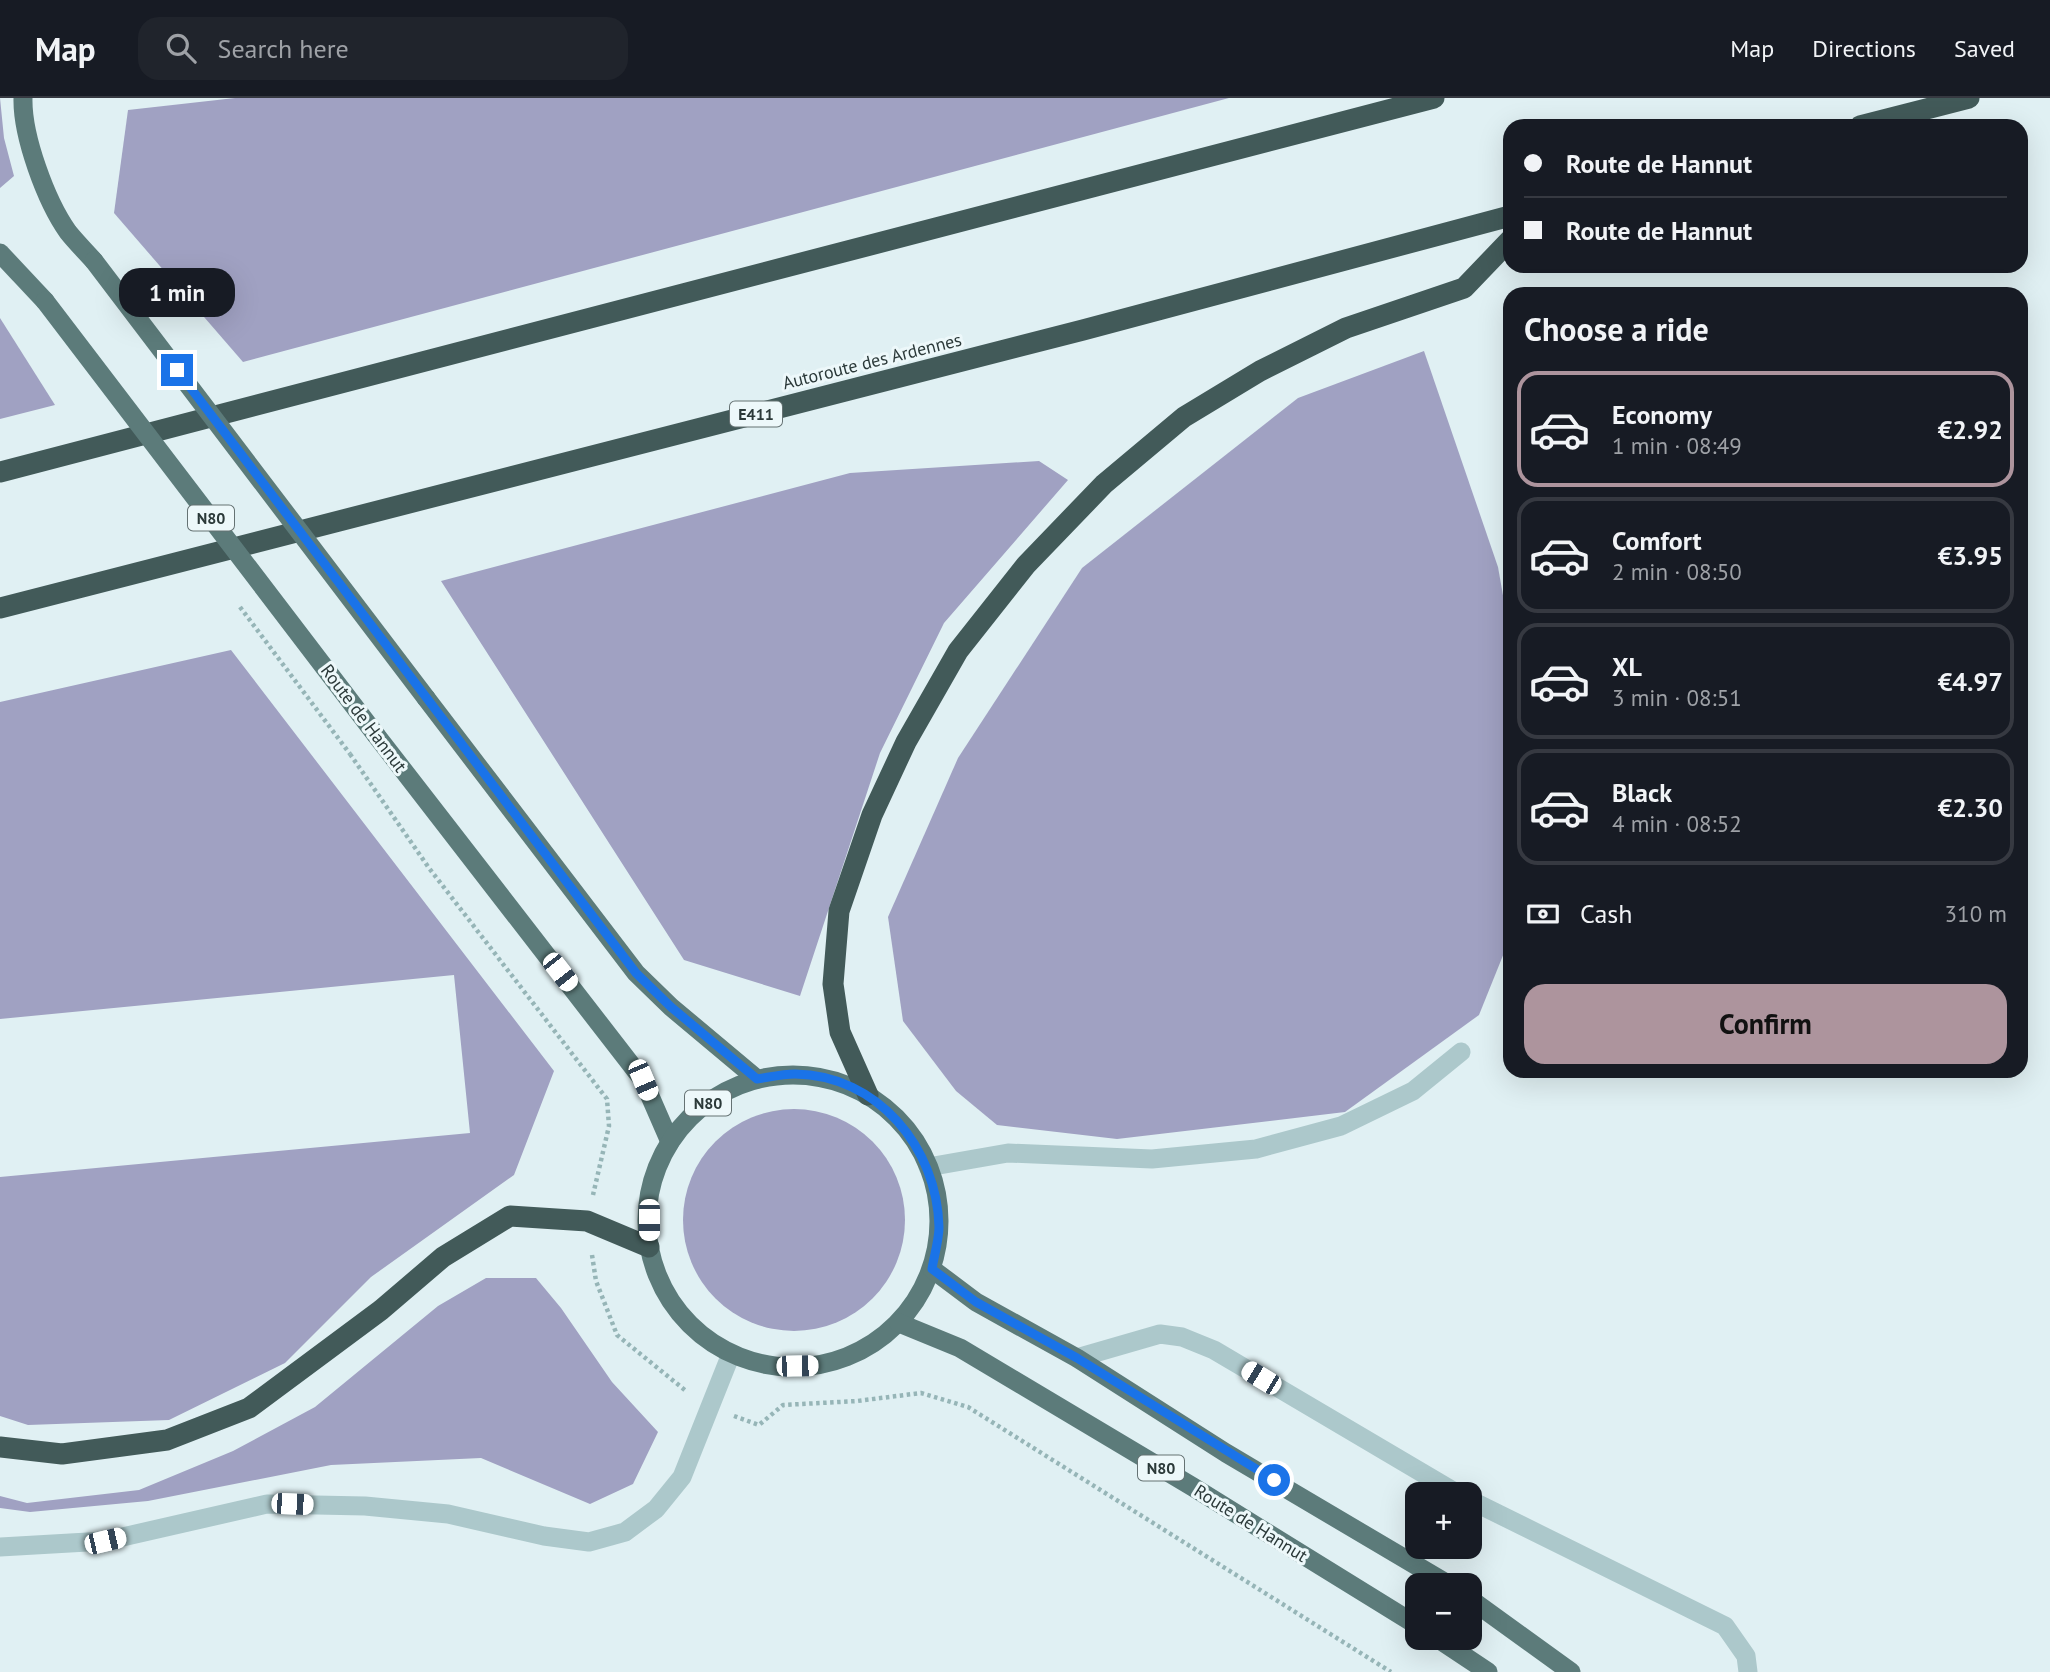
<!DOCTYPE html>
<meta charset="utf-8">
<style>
:root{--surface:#171b24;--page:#20242c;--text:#f1f3f6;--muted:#9ea1a6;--line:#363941;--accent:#ad949d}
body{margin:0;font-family:"PT Sans",sans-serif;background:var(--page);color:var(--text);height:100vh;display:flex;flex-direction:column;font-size:26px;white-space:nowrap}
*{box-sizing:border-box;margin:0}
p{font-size:23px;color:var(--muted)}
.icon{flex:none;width:38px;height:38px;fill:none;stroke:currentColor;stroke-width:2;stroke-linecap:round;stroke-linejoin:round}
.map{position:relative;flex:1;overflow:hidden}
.sheet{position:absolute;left:1503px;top:189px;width:525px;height:791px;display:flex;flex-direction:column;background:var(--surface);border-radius:21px;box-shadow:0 7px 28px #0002}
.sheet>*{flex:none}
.top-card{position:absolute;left:1503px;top:21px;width:525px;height:154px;border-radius:21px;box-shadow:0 7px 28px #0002;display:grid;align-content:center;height:154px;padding:0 21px;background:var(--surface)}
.tools{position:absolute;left:1405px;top:1384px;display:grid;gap:14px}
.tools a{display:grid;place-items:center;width:77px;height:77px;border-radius:14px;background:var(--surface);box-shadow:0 7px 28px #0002;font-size:35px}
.end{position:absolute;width:32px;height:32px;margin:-16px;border:9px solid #1a73e8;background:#fff;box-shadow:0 0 0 4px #fff}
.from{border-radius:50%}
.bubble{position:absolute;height:49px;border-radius:21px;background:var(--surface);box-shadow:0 7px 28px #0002;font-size:23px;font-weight:700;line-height:49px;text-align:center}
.car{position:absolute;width:21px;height:42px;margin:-21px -10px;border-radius:9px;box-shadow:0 0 5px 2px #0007;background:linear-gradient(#fff 24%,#345 0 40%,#fff 0 76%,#345 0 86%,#fff 0)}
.top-card b{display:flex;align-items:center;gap:24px;height:66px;font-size:26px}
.top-card b+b{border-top:2px solid var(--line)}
.top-card i{width:18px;height:18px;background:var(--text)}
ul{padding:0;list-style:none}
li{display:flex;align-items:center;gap:21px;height:116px;margin:0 14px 10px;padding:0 7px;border:4px solid var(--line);border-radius:21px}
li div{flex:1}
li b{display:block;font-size:26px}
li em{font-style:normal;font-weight:700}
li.current{border-color:var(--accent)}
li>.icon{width:63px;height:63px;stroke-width:1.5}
h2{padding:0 21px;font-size:32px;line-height:84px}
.pay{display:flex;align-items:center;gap:18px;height:77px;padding:0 21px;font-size:26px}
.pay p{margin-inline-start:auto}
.cta{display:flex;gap:14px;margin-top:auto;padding:14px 21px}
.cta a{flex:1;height:80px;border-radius:21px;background:var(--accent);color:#111;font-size:28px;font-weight:700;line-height:80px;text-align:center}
header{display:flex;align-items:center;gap:42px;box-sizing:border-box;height:98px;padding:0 35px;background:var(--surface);border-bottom:2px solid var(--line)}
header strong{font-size:33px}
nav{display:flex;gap:38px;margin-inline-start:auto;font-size:24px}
.search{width:490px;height:63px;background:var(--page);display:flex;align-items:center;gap:18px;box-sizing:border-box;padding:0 24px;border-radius:21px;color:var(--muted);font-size:26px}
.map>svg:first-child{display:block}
.green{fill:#a0a1c2}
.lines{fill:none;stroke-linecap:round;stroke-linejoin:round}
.path{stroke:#96b5b7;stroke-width:4.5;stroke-dasharray:3.5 3.5;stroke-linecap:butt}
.service{stroke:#acc8cb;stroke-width:19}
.minor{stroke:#acc8cb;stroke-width:19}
.primary{stroke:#5c7b7a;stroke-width:19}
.motorway{stroke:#425a59;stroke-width:21}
.path-bridge{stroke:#96b5b7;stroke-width:4.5;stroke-dasharray:3.5 3.5;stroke-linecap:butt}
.primary-bridge{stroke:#5c7b7a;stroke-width:19}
.route{stroke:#1a73e8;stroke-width:9}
.labels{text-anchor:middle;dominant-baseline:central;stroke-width:6;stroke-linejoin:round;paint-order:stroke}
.shield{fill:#edf8fa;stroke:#657273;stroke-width:2}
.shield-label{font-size:16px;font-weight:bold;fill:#2b3939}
.street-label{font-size:18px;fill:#2b3939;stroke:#edf8fa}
</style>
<header>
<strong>Map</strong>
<div class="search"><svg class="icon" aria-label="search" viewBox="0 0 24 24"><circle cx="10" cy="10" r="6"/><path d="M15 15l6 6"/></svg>Search here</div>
<nav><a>Map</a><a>Directions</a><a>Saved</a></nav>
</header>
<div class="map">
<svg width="2050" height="1574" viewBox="0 0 2050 1574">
<rect width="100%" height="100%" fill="#e0f0f3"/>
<g class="green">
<path d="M0 0 4 40 14 78 0 90Z"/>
<path d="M235 0H1229L243 264 114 115 128 12Z"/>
<path d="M0 220 55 307 0 321Z"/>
<path d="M1424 253 1498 469 1510 537V840L1479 917 1345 1014 1117 1041 997 1027 956 993 903 923 888 819 958 660 1082 470 1298 300Z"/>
<path d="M1039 363 1068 382 944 525 880 655 800 898 684 862 441 483 850 375Z"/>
<path d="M231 552 554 973 514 1077 371 1179 285 1265 169 1322 28 1327 0 1318V1079L470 1035 454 877 0 921V604Z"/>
<circle cx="794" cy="1122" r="111"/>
<path d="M486 1180H536L561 1210 612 1284 658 1334 633 1386 590 1406 481 1360 331 1367 148 1403 30 1414 0 1410V1398L27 1405 139 1392 233 1353 315 1309 438 1208Z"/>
</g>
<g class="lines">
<g class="path">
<path d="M350 656 429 770 607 1001 609 1028 593 1097"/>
<path d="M592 1157 596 1183 617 1237 686 1293"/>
<path d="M734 1318 759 1327 783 1307 857 1303 921 1295 968 1309 1391 1574"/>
</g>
<path class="service" d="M0 1449 105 1443 267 1406 365 1408 448 1416 544 1438 589 1444 625 1434 656 1411 682 1379 731 1256"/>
<g class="minor">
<path d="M928 1069 1008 1055 1152 1061 1256 1051 1341 1028 1413 993 1461 954"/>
<path d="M1077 1260 1160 1236 1182 1239 1214 1252 1458 1396"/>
<path d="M1470 1402 1725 1528 1746 1558 1748 1574"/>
</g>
<g class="primary">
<path d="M23 0C22 38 46 103 68 134 76 144 85 153 94 163"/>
<path d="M0 155 45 203"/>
<path d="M426 600 636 875 671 909 757 981"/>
<path d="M376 637 643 982 670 1044"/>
<circle cx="793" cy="1123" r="146"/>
<path d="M932 1171 976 1204 1077 1260 1226 1355 1451 1488"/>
<path d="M899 1225 960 1250 1193 1389 1418 1528"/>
<path d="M1470 1501 1571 1574"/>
<path d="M1437 1540 1488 1574"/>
</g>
<g class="motorway">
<path d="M1860 28 1969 0"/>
<path d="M0 374 1434 0"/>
<path d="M0 510 1083 232 1510 118"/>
<path d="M868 997 840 934 833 886 839 813 872 717 906 644 958 553 1026 467 1104 386 1184 319 1260 273 1346 230 1464 190 1510 142"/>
<path d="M0 1349 62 1356 167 1342 249 1310 381 1212 443 1159 510 1118 587 1123 649 1149"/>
</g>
<path class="path-bridge" d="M240 509 350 656"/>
<g class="primary-bridge">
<path d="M94 163 426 600"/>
<path d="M45 203 376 637"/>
</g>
</g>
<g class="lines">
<path class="route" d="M177 272 636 875 671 909 757 981C770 979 783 976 795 976 878 977 937 1050 939 1129 939 1142 934 1158 932 1171L976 1204 1077 1260 1274 1382"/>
</g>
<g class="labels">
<g class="shield">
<rect x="730" y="303.5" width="52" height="25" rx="5"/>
<rect x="188" y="407.5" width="46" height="25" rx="5"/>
<rect x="685" y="992.5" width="46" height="25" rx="5"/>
<rect x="1138" y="1357.5" width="46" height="25" rx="5"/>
</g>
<g class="shield-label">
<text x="756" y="316">E411</text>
<text x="211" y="420">N80</text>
<text x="708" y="1005">N80</text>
<text x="1161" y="1370">N80</text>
</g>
<g class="street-label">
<text transform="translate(872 263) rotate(-14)">Autoroute des Ardennes</text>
<text transform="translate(364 620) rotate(53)">Route de Hannut</text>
<text transform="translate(1251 1425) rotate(32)">Route de Hannut</text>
</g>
</g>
</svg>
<div class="tools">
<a>+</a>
<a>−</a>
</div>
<i class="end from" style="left:1274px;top:1382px"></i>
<i class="end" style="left:177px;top:272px"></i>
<div class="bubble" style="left:119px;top:170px;width:116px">1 min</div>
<i class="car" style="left:560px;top:874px;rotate:142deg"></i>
<i class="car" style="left:643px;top:982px;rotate:157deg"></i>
<i class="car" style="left:649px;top:1122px;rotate:180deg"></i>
<i class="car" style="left:797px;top:1268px;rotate:89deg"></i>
<i class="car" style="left:1261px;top:1280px;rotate:301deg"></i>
<i class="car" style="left:292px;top:1406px;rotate:92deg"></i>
<i class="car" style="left:105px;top:1443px;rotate:77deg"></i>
<div class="top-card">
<b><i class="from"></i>Route de Hannut</b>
<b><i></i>Route de Hannut</b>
</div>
<section class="sheet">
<h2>Choose a ride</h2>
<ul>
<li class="current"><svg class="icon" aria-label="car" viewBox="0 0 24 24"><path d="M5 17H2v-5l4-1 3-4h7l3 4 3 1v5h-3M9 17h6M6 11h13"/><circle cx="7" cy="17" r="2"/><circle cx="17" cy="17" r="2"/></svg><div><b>Economy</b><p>1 min · 08:49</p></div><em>€2.92</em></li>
<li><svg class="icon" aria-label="car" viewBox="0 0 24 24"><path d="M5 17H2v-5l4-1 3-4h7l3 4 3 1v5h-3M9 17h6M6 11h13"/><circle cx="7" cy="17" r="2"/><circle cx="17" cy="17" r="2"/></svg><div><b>Comfort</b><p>2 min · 08:50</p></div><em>€3.95</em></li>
<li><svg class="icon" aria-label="car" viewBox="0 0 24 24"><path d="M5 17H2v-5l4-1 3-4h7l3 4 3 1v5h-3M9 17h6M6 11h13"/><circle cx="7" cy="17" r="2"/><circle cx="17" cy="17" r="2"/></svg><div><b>XL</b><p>3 min · 08:51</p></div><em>€4.97</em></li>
<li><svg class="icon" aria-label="car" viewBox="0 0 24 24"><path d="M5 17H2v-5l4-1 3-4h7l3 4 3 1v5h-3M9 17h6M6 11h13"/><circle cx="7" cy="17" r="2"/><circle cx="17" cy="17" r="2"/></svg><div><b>Black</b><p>4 min · 08:52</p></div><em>€2.30</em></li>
</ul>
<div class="pay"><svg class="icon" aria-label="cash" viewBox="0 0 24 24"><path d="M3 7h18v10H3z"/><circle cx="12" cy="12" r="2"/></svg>Cash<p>310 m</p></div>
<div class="cta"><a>Confirm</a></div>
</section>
</div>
